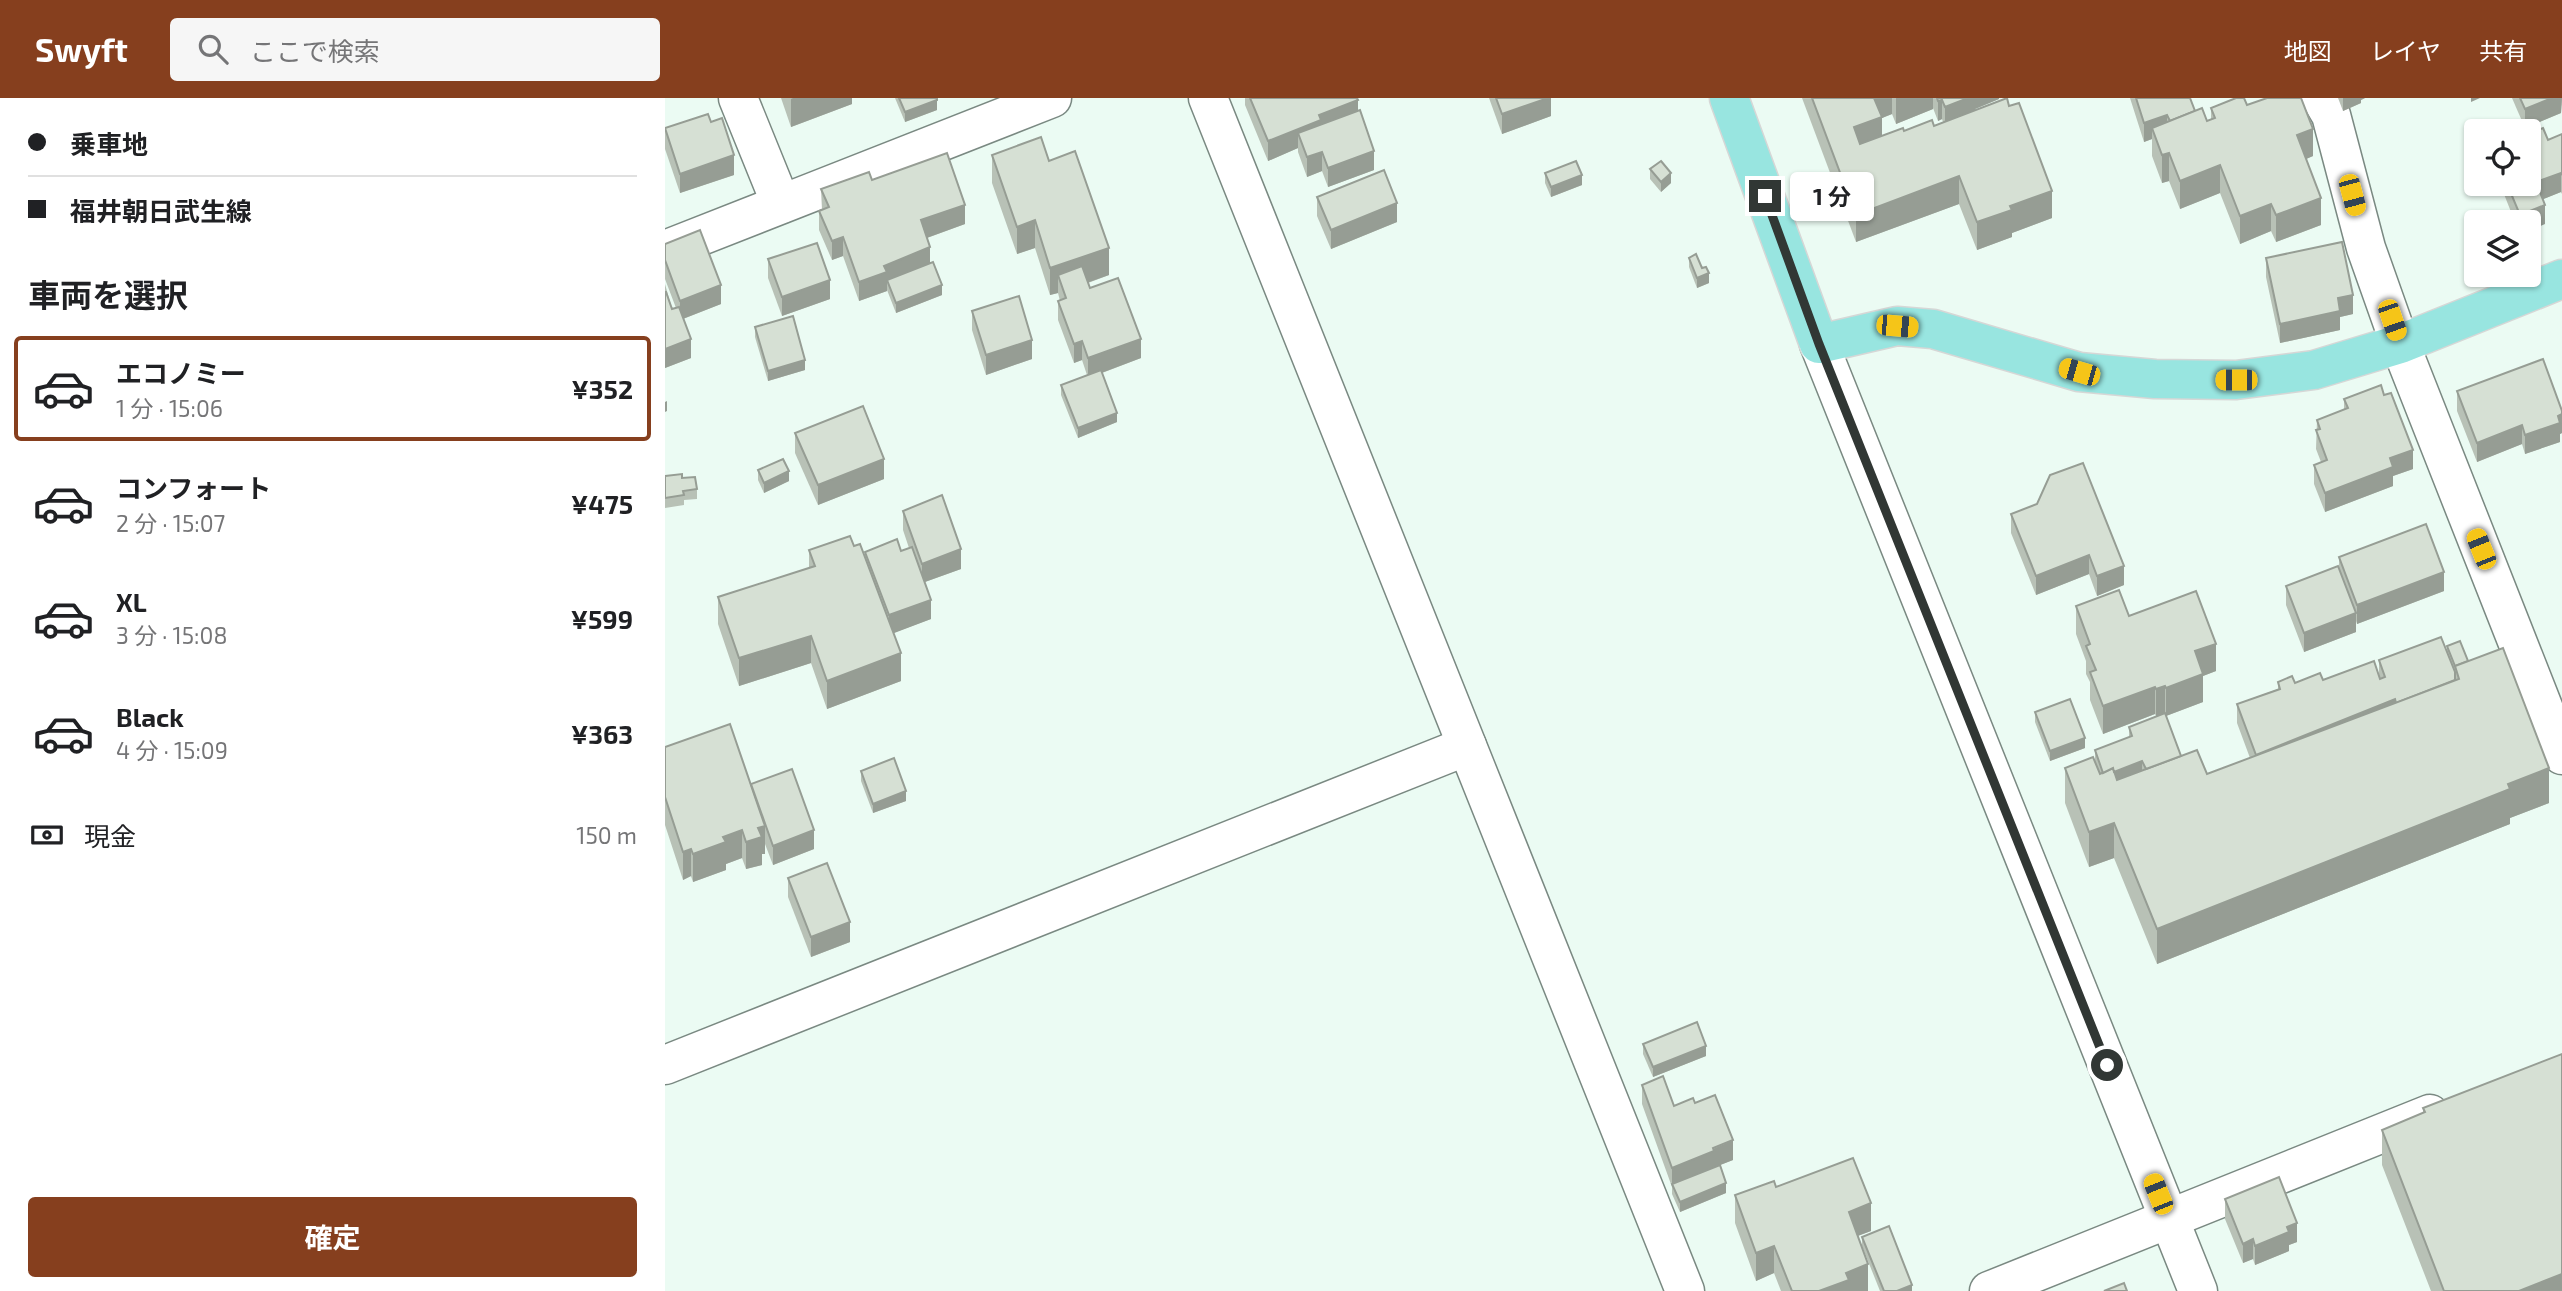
<!DOCTYPE html>
<html lang="ja">
<meta charset="utf-8">
<style>
:root{--surface:#fff;--page:#f6f6f6;--text:#202124;--muted:#757577;--line:#e0e0e0;--accent:#863f1e}
body{margin:0;font-family:"Exo 2","Noto Sans JP",sans-serif;background:var(--page);color:var(--text);height:100vh;display:flex;flex-direction:column;font-size:26px;white-space:nowrap}
*{box-sizing:border-box;margin:0}
p{font-size:23px;color:var(--muted)}
.icon{flex:none;width:38px;height:38px;fill:none;stroke:currentColor;stroke-width:2;stroke-linecap:round;stroke-linejoin:round}
.map{position:relative;flex:1;overflow:hidden}
.panel{display:flex;flex-direction:column;background:var(--surface);width:665px}
.panel>*{flex:none}
.banner{display:grid;align-content:center;height:154px;padding:0 28px;background:var(--surface)}
.controls{position:absolute;left:1799px;top:21px;display:grid;gap:14px}
.controls a{display:grid;place-items:center;width:77px;height:77px;border-radius:7px;background:var(--surface);box-shadow:0 2px 5px #0004;font-size:35px}
.end{position:absolute;width:32px;height:32px;margin:-16px;border:9px solid #313734;background:#fff;box-shadow:0 0 0 4px #fff}
.from{border-radius:50%}
.bubble{position:absolute;height:49px;border-radius:7px;background:var(--surface);box-shadow:0 2px 5px #0004;font-size:23px;font-weight:700;line-height:49px;text-align:center}
.car{position:absolute;width:21px;height:42px;margin:-21px -10px;border-radius:9px;box-shadow:0 0 5px 2px #0007;background:linear-gradient(#f5c518 24%,#345 0 40%,#f5c518 0 76%,#345 0 86%,#f5c518 0)}
.banner b{display:flex;align-items:center;gap:24px;height:66px;font-size:26px}
.banner b+b{border-top:2px solid var(--line)}
.banner i{width:18px;height:18px;background:var(--text)}
ul{padding:0;list-style:none}
li{display:flex;align-items:center;gap:21px;height:105px;margin:0 14px 10px;padding:0 14px;border:4px solid transparent;border-radius:7px}
li div{flex:1}
li b{display:block;font-size:26px}
li em{font-style:normal;font-weight:700}
li.current{border-color:var(--accent)}
li>.icon{width:63px;height:63px;stroke-width:1.5}
h2{padding:0 28px;font-size:32px;line-height:84px}
.pay{display:flex;align-items:center;gap:18px;height:77px;padding:0 28px;font-size:26px}
.pay p{margin-inline-start:auto}
.action{display:flex;gap:14px;margin-top:auto;padding:14px 28px}
.action a{flex:1;height:80px;border-radius:7px;background:var(--accent);color:#fff;font-size:28px;font-weight:700;line-height:80px;text-align:center}
header{display:flex;align-items:center;gap:42px;box-sizing:border-box;height:98px;padding:0 35px;background:var(--accent);color:#fff}
header strong{font-size:33px}
nav{display:flex;gap:38px;margin-inline-start:auto;font-size:24px}
.search{width:490px;height:63px;background:var(--page);display:flex;align-items:center;gap:18px;box-sizing:border-box;padding:0 24px;border-radius:7px;color:var(--muted);font-size:26px}
main{display:flex;flex:1;min-height:0}
.map>svg:first-child{display:block}
.lines{fill:none;stroke-linecap:round;stroke-linejoin:round}
.minor-casing{stroke:#7a8982;stroke-width:41}
.major-casing{stroke:#d6d7d6;stroke-width:41}
.minor{stroke:#fff;stroke-width:38}
.major{stroke:#98e5e0;stroke-width:38}
.wall{fill:#b8c1b6;fill-rule:evenodd}
.shaded-wall{fill:#969d94}
.building{fill:#d6e0d4;stroke:#969d94;stroke-width:2}
.route{stroke:#313734;stroke-width:9}
</style>
<header>
<strong>Swyft</strong>
<div class="search"><svg class="icon" aria-label="search" viewBox="0 0 24 24"><circle cx="10" cy="10" r="6"/><path d="M15 15l6 6"/></svg>ここで検索</div>
<nav><a>地図</a><a>レイヤ</a><a>共有</a></nav>
</header>
<main>
<section class="panel">
<div class="banner">
<b><i class="from"></i>乗車地</b>
<b><i></i>福井朝日武生線</b>
</div>
<h2>車両を選択</h2>
<ul>
<li class="current"><svg class="icon" aria-label="car" viewBox="0 0 24 24"><path d="M5 17H2v-5l4-1 3-4h7l3 4 3 1v5h-3M9 17h6M6 11h13"/><circle cx="7" cy="17" r="2"/><circle cx="17" cy="17" r="2"/></svg><div><b>エコノミー</b><p>1 分 · 15:06</p></div><em>¥352</em></li>
<li><svg class="icon" aria-label="car" viewBox="0 0 24 24"><path d="M5 17H2v-5l4-1 3-4h7l3 4 3 1v5h-3M9 17h6M6 11h13"/><circle cx="7" cy="17" r="2"/><circle cx="17" cy="17" r="2"/></svg><div><b>コンフォート</b><p>2 分 · 15:07</p></div><em>¥475</em></li>
<li><svg class="icon" aria-label="car" viewBox="0 0 24 24"><path d="M5 17H2v-5l4-1 3-4h7l3 4 3 1v5h-3M9 17h6M6 11h13"/><circle cx="7" cy="17" r="2"/><circle cx="17" cy="17" r="2"/></svg><div><b>XL</b><p>3 分 · 15:08</p></div><em>¥599</em></li>
<li><svg class="icon" aria-label="car" viewBox="0 0 24 24"><path d="M5 17H2v-5l4-1 3-4h7l3 4 3 1v5h-3M9 17h6M6 11h13"/><circle cx="7" cy="17" r="2"/><circle cx="17" cy="17" r="2"/></svg><div><b>Black</b><p>4 分 · 15:09</p></div><em>¥363</em></li>
</ul>
<div class="pay"><svg class="icon" aria-label="cash" viewBox="0 0 24 24"><path d="M3 7h18v10H3z"/><circle cx="12" cy="12" r="2"/></svg>現金<p>150 m</p></div>
<div class="action"><a>確定</a></div>
</section>
<div class="map">
<svg width="1897" height="1193" viewBox="0 0 1897 1193">
<rect width="100%" height="100%" fill="#ebfbf3"/>
<g class="lines">
<g class="minor-casing">
<g id="minor">
<path d="M73 0 116 106"/>
<path d="M543 0 1020 1193"/>
<path d="M1656 0 1666 17 1701 150 1735 246 1897 657"/>
<path d="M0 152 387 0"/>
<path d="M1154 246 1533 1193"/>
<path d="M0 967 802 648"/>
<path d="M1324 1193 1765 1016"/>
</g>
</g>
<g class="major-casing">
<path id="major" d="M1064 0 1154 246 1232 228 1268 231 1414 274 1490 281 1571 282 1649 272 1735 246 1897 181"/>
</g>
<use href="#minor" class="minor"/>
<use href="#major" class="major"/>
</g>
<g class="wall">
<path d="M116 0H187V6L126 29Z"/>
<path d="M230 0H272V12L240 24Z"/>
<path d="M580 0H692L693 13 709 72 663 89 657 73 642 79 633 54V50L603 63 580 7Z"/>
<path d="M824 0H886V18L837 36Z"/>
<path d="M1137 0H1334V1L1310 11V12L1387 120 1347 135V139L1312 152 1294 106 1191 144ZM1268 10 1273 23 1277 21 1278 24 1269 28 1239 33 1217 38V20L1227 16 1231 26 1268 11Z"/>
<path d="M1465 0H1525L1530 13 1542 23 1546 21V10L1582 7 1648 58 1641 61 1656 127 1611 144 1606 133 1575 146 1555 95 1515 111 1504 83 1497 85 1487 58V41L1479 44Z"/>
<path d="M1673 0H1700L1696 2V5L1678 13Z"/>
<path d="M1847 0H1897L1896 15 1860 30Z"/>
<path d="M0 30 69 77 15 95 0 51Z"/>
<path d="M1897 36V96L1896 94 1878 101 1880 126 1850 124 1835 86H1864L1883 42Z"/>
<path d="M327 57 384 63 444 177 423 185 425 190 476 260 437 275 452 324 413 340 396 297V287L422 277 417 262 409 265 393 222V203H395L393 195 385 197 370 150 352 156 327 85Z"/>
<path d="M985 71 1006 85 996 94 985 81Z"/>
<path d="M880 75 917 87 886 99 880 85Z"/>
<path d="M207 82 300 126 262 140 265 165 277 197 231 215 222 192V186V193L194 203 178 158 167 162 154 132V113L157 112 156 91Z"/>
<path d="M652 99 732 124 666 151 652 118Z"/>
<path d="M0 146 56 206 18 221 26 260 0 270V186L7 211 11 210 0 181Z"/>
<path d="M1024 160 1044 185 1032 190 1024 169Z"/>
<path d="M1601 160 1688 216 1675 219V232L1615 245 1601 179Z"/>
<path d="M103 161 165 201 117 218 103 180Z"/>
<path d="M307 213 367 261 321 277 307 232Z"/>
<path d="M90 229 140 272 103 283 90 239Z"/>
<path d="M1792 293 1897 313V335L1895 336V344L1860 356 1857 346 1812 364 1792 313Z"/>
<path d="M1679 301 1748 371 1728 378V388L1660 414 1649 386V367L1656 364 1651 351 1652 322 1679 312Z"/>
<path d="M130 335 219 381 153 407 130 355Z"/>
<path d="M93 372 124 383 99 395 93 382Z"/>
<path d="M0 378 17 380 32 391V401L19 402V407L0 410Z"/>
<path d="M1372 406 1459 487 1432 498 1424 476 1371 497 1346 435V416Z"/>
<path d="M238 413 296 471 260 484 266 521 228 535 236 583 162 611 146 565 74 588 53 526V499L144 470V452L189 448 200 460V454L236 453 244 450 238 432Z"/>
<path d="M1674 459 1779 493 1692 526 1691 523V534L1639 554 1621 507V488L1674 472Z"/>
<path d="M1411 508 1464 518 1551 573 1538 578V604L1501 618 1516 658 1542 676 1585 660 1572 625V606L1613 591V584L1630 585 1714 576V562L1782 554V548L1803 563 1884 705 1845 720V726L1492 866 1449 760 1424 769 1400 705V670L1430 663V652L1464 640V629L1491 618 1490 616 1438 636 1425 602V584L1421 576V563L1411 536Z"/>
<path d="M1370 614 1420 650 1385 663 1370 624Z"/>
<path d="M0 649 86 686 149 751 108 767 100 746V756H97V767L81 771 77 760 61 766V772L28 784 26 778 18 782 0 727Z"/>
<path d="M196 673 241 703 208 715 196 683Z"/>
<path d="M123 780 185 844 146 859 123 799Z"/>
<path d="M978 946 1041 958 988 979 978 956Z"/>
<path d="M977 987 1009 1008 1030 1005 1068 1062 1055 1067 1061 1095 1015 1114 1007 1096V1089L977 1006Z"/>
<path d="M1758 1010 1897 1193H1766L1717 1067V1032L1758 1015Z"/>
<path d="M1111 1089 1206 1133 1193 1138 1203 1193H1116L1109 1175 1091 1183 1070 1125V1097Z"/>
<path d="M1560 1101 1632 1144 1624 1147V1153L1590 1167 1588 1161 1578 1165 1560 1121Z"/>
<path d="M1197 1139 1247 1193H1215L1197 1148Z"/>
</g>
<g class="shaded-wall">
<path d="M128 0H187V6L126 29V1Z"/>
<path d="M883 0H886V18L837 36V16Z"/>
<path d="M1208 0H1227V16L1217 20V47L1189 57V29Z"/>
<path d="M1231 0H1268V11L1231 26Z"/>
<path d="M1303 0H1334V1L1310 11V17L1280 28V9Z"/>
<path d="M1678 0H1700L1696 2V5L1678 13Z"/>
<path d="M1806 0H1815L1806 4Z"/>
<path d="M1887 0H1897L1896 15 1860 30V11Z"/>
<path d="M272 2V12L240 24V14Z"/>
<path d="M693 2V21L633 35V50L603 63V43L654 17Z"/>
<path d="M1277 2V21L1273 23V3Z"/>
<path d="M1502 17V36L1487 30V41L1479 44V25Z"/>
<path d="M1648 31V58L1632 65V37Z"/>
<path d="M709 53V72L663 89V70Z"/>
<path d="M657 54V73L642 79V59Z"/>
<path d="M1504 55V83L1497 85V57Z"/>
<path d="M69 57V77L15 95V76Z"/>
<path d="M1555 67V95L1515 111V83Z"/>
<path d="M1006 75V85L996 94V84Z"/>
<path d="M1896 75V94L1871 104V84Z"/>
<path d="M917 77V87L886 99V89Z"/>
<path d="M1294 78V106L1191 144V117Z"/>
<path d="M1387 93V120L1347 135V139L1312 152V124L1345 108Z"/>
<path d="M1656 100V127L1611 144V117Z"/>
<path d="M732 105V124L666 151V132Z"/>
<path d="M1606 106V133L1575 146V118Z"/>
<path d="M300 107V126L256 142V122Z"/>
<path d="M1880 107V126L1864 133V124H1855V117Z"/>
<path d="M370 122V150L352 156V129Z"/>
<path d="M178 139V158L167 162V143Z"/>
<path d="M265 149V169L222 182V193L194 203V184L219 168Z"/>
<path d="M444 150V177L399 193 393 177V195L385 197V170Z"/>
<path d="M1044 175V185L1032 190V180Z"/>
<path d="M165 182V201L117 218V199Z"/>
<path d="M56 187V206L15 222V203Z"/>
<path d="M277 187V197L231 215V205Z"/>
<path d="M1688 197V216L1675 219V232L1615 245V226L1673 200Z"/>
<path d="M26 241V260L0 270V251Z"/>
<path d="M476 241V260L423 280V260Z"/>
<path d="M367 242V261L321 277V257Z"/>
<path d="M417 243V262L409 265V246Z"/>
<path d="M140 262V272L103 283V273Z"/>
<path d="M2 303V313L0 314V304Z"/>
<path d="M452 315V324L413 340V330Z"/>
<path d="M1897 316V335L1895 336V344L1860 356V337Z"/>
<path d="M1857 327V346L1812 364V345Z"/>
<path d="M1748 352V371L1728 378V388L1660 414V395L1725 360Z"/>
<path d="M219 361V381L153 407V387Z"/>
<path d="M124 373V383L99 395V385Z"/>
<path d="M296 451V471L257 485V466Z"/>
<path d="M1424 457V476L1371 497V478Z"/>
<path d="M1459 468V487L1432 498V478Z"/>
<path d="M1779 474V493L1692 526V507Z"/>
<path d="M266 502V521L224 537V517Z"/>
<path d="M1691 515V534L1639 554V535Z"/>
<path d="M146 538V565L74 588V560Z"/>
<path d="M1551 546V573L1538 578V604L1501 618V590L1530 553Z"/>
<path d="M236 555V583L162 611V583Z"/>
<path d="M1500 588V616L1491 619V591Z"/>
<path d="M1490 589V616L1438 636V608Z"/>
<path d="M1730 601V621L1591 657Z"/>
<path d="M1420 640V650L1385 663V653Z"/>
<path d="M1477 663V682L1439 697V678Z"/>
<path d="M1884 670V705L1845 720V726L1492 866V831L1843 686Z"/>
<path d="M241 693V703L208 715V706Z"/>
<path d="M1449 725V760L1424 769V734Z"/>
<path d="M100 728V756H97V767L81 771V744L93 730Z"/>
<path d="M77 732V760L61 766V772L28 784V756L58 739Z"/>
<path d="M149 732V751L108 767V748Z"/>
<path d="M26 751V778L18 782V754Z"/>
<path d="M185 824V844L146 859V839Z"/>
<path d="M1041 948V958L988 979V969Z"/>
<path d="M1068 1042V1062L1007 1086V1089V1070Z"/>
<path d="M1061 1085V1095L1015 1114V1104Z"/>
<path d="M1206 1105V1133L1184 1141V1114Z"/>
<path d="M1632 1125V1144L1624 1147V1153L1590 1167V1148L1622 1129Z"/>
<path d="M1588 1141V1161L1578 1165V1146Z"/>
<path d="M1109 1148V1175L1091 1183V1155Z"/>
<path d="M1203 1166V1193H1154L1181 1175Z"/>
<path d="M1897 1176V1193H1854Z"/>
<path d="M1247 1187V1193H1232Z"/>
</g>
<g class="building">
<path d="M234 0H272V2L240 14Z"/>
<path d="M585 0H692L693 2 654 17 656 22 603 43Z"/>
<path d="M831 0H883L837 16Z"/>
<path d="M1147 0H1209L1217 19 1189 29 1195 46 1238 30 1239 33 1267 22 1269 28 1342 0 1344 8 1354 5 1387 93 1345 108 1347 112 1312 124 1294 78 1191 117Z"/>
<path d="M1272 0H1303L1280 9 1277 2 1273 3Z"/>
<path d="M1471 0H1525L1530 13 1505 23 1502 17 1479 25Z"/>
<path d="M1571 0H1579L1582 7 1602 0H1636L1648 31 1632 37 1656 100 1611 117 1606 106 1575 118 1555 67 1515 83 1504 55 1497 57 1487 30 1537 10 1542 23 1550 20 1546 10Z"/>
<path d="M1855 0H1887L1860 11Z"/>
<path d="M695 12 709 53 663 70 657 54 642 59 633 35Z"/>
<path d="M43 16 46 24 57 20 69 57 15 76 0 30Z"/>
<path d="M1878 30 1883 42 1897 36V77L1896 75 1871 84 1880 107 1855 117 1842 86H1864V36Z"/>
<path d="M376 39 384 63 410 53 444 150 385 170 370 122 352 129 327 57Z"/>
<path d="M282 55 300 107 256 122 265 149 219 168 222 174 194 184 178 139 167 143 154 113 164 109 156 91 204 74 207 82Z"/>
<path d="M911 63 917 77 886 89 880 75Z"/>
<path d="M996 63 1006 75 996 84 985 71Z"/>
<path d="M719 72 732 105 666 132 652 99Z"/>
<path d="M35 132 56 187 15 203 0 162V146Z"/>
<path d="M1677 144 1688 197 1673 200 1675 213 1615 226 1601 160Z"/>
<path d="M152 145 165 182 117 199 103 161Z"/>
<path d="M1031 156 1037 170 1041 169 1044 175 1032 180 1024 160Z"/>
<path d="M268 164 277 187 231 205 222 182Z"/>
<path d="M417 168 425 190 453 180 476 241 423 260 417 243 409 246 393 203 401 200 393 177Z"/>
<path d="M0 194H1L7 211 14 209 26 241 0 251Z"/>
<path d="M354 198 367 242 321 257 307 213Z"/>
<path d="M128 218 140 262 103 273 90 229Z"/>
<path d="M1878 261 1897 313V316L1893 318 1895 325 1860 337 1857 327 1812 345 1792 293Z"/>
<path d="M436 272 452 315 413 330 396 287Z"/>
<path d="M1716 287 1719 297 1726 295 1748 352 1725 360 1728 369 1660 395 1649 367 1662 362 1651 332 1655 331 1652 322 1683 310 1679 301Z"/>
<path d="M198 308 219 361 153 387 130 335Z"/>
<path d="M118 361 124 373 99 385 93 372Z"/>
<path d="M1418 365 1459 468 1432 478 1424 457 1371 478 1346 416 1372 406 1385 377Z"/>
<path d="M17 376V380L30 379 32 391 18 393 19 397 0 400V378Z"/>
<path d="M277 397 296 451 257 466 238 413Z"/>
<path d="M1761 426 1779 474 1692 507 1674 459Z"/>
<path d="M185 438 189 448 195 446 236 555 162 583 146 538 74 560 53 499 150 468 144 452Z"/>
<path d="M232 441 236 453 247 449 266 502 224 517 200 454Z"/>
<path d="M1673 468 1691 515 1639 535 1621 488Z"/>
<path d="M1454 492 1464 518 1531 493 1551 546 1530 553 1538 576 1501 590 1500 588 1491 591 1490 589 1438 608 1425 574 1431 572 1421 548 1425 546 1411 508Z"/>
<path d="M1776 539 1790 574V582L1731 605 1730 601 1591 657 1572 606 1615 591 1613 584 1627 578 1630 585 1655 575 1658 582 1709 563 1715 581 1720 579 1714 562Z"/>
<path d="M1795 543 1803 563 1790 568 1782 548Z"/>
<path d="M1838 550 1884 670 1843 686 1845 691 1492 831 1449 725 1424 734 1400 670 1428 659 1435 676 1448 670 1452 682 1532 652 1542 676 1794 581 1790 568Z"/>
<path d="M1405 601 1420 640 1385 653 1370 614Z"/>
<path d="M1500 615 1516 658 1481 671 1477 663 1449 674 1448 670 1438 675 1430 652 1467 638 1464 629Z"/>
<path d="M65 626 100 728 93 730 97 739 81 744 77 732 58 739 61 744 28 756 26 751 18 754 0 699V649Z"/>
<path d="M229 660 241 693 208 706 196 673Z"/>
<path d="M127 671 149 732 108 748 86 686Z"/>
<path d="M162 765 185 824 146 839 123 780Z"/>
<path d="M1032 924 1041 948 988 969 978 946Z"/>
<path d="M1897 956V1176L1854 1193H1779L1717 1032 1760 1014 1758 1010Z"/>
<path d="M998 978 1009 1008 1028 1000 1030 1005 1050 997 1068 1042 1048 1050 1049 1053 1007 1070 977 987Z"/>
<path d="M1188 1060 1206 1105 1184 1114 1203 1166 1181 1175 1184 1182 1154 1193H1127L1109 1148 1091 1155 1070 1097 1109 1083 1111 1089Z"/>
<path d="M1055 1067 1061 1085 1015 1104 1007 1086Z"/>
<path d="M1614 1079 1632 1125 1622 1129 1624 1134 1590 1148 1588 1141 1578 1146 1560 1101Z"/>
<path d="M1224 1128 1247 1187 1232 1193H1219L1197 1139Z"/>
<path d="M1459 1185 1462 1193H1439Z"/>
</g>
<g class="lines">
<path class="route" d="M1100 98 1154 246 1442 967"/>
</g>
</svg>
<div class="controls">
<a><svg class="icon" aria-label="locate" viewBox="0 0 24 24"><circle cx="12" cy="12" r="6"/><path d="M12 2v4M12 18v4M2 12h4M18 12h4"/></svg></a>
<a><svg class="icon" aria-label="layers" viewBox="0 0 24 24"><path d="M12 4l9 5-9 5-9-5zM3 14l9 5 9-5"/></svg></a>
</div>
<i class="end from" style="left:1442px;top:967px"></i>
<i class="end" style="left:1100px;top:98px"></i>
<div class="bubble" style="left:1125px;top:74px;width:84px">1 分</div>
<i class="car" style="left:1687px;top:97px;rotate:165deg"></i>
<i class="car" style="left:1727px;top:222px;rotate:161deg"></i>
<i class="car" style="left:1232px;top:228px;rotate:95deg"></i>
<i class="car" style="left:1414px;top:274px;rotate:286deg"></i>
<i class="car" style="left:1571px;top:282px;rotate:270deg"></i>
<i class="car" style="left:1816px;top:451px;rotate:338deg"></i>
<i class="car" style="left:1493px;top:1096px;rotate:338deg"></i>
</div>
</main>
